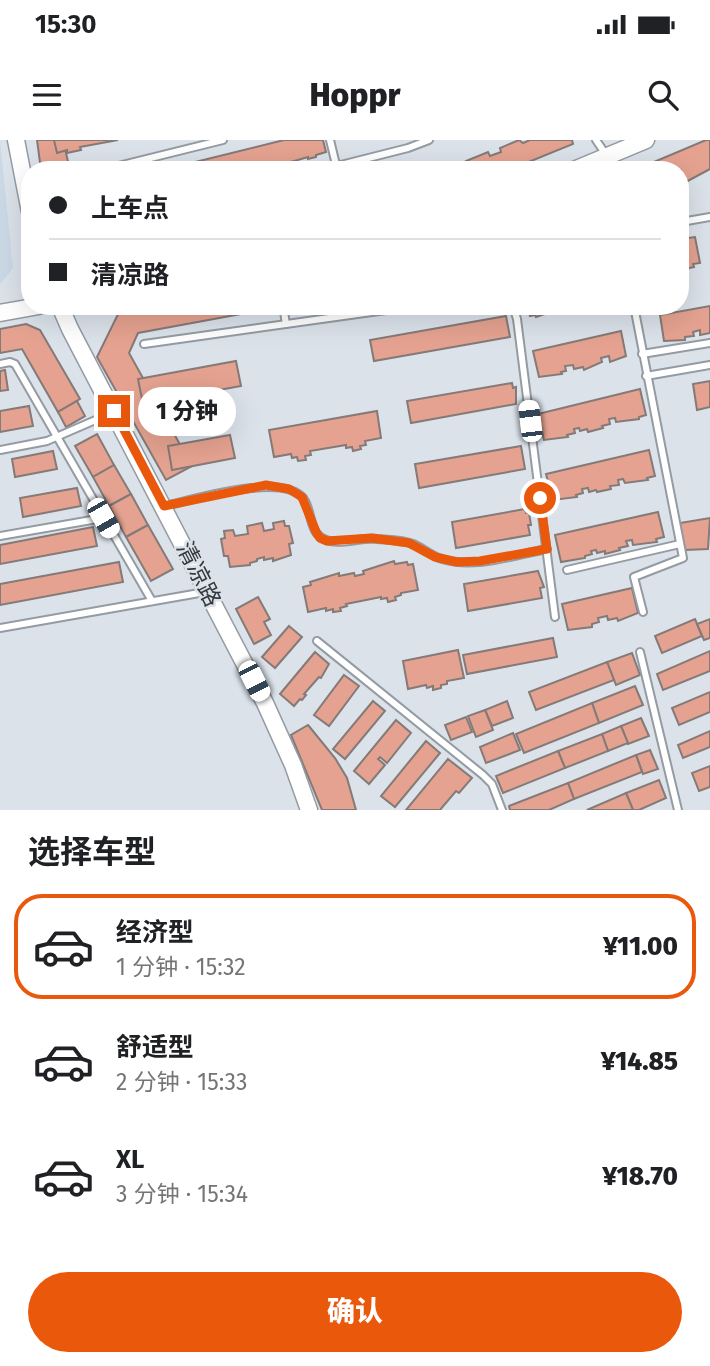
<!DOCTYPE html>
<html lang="zh">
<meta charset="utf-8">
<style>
:root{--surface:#fff;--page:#f2f2f2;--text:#202124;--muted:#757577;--line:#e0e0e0;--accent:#ea580c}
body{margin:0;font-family:"Fira Sans","Noto Sans SC",sans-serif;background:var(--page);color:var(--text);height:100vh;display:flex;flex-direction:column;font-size:26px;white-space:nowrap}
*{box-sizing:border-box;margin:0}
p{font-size:23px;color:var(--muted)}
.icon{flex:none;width:38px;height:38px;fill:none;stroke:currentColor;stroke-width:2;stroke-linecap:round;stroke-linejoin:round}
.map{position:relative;height:670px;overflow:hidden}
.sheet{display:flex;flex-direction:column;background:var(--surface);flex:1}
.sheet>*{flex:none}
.guide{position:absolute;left:21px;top:21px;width:668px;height:154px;border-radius:28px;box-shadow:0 7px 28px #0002;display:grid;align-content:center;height:154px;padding:0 28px;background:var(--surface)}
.end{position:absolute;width:32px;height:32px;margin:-16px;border:9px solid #ea580c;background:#fff;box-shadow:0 0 0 4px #fff}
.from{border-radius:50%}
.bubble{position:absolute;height:49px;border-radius:24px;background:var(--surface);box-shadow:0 7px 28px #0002;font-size:23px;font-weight:800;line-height:49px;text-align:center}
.car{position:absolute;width:21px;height:42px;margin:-21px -10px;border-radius:9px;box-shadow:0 0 5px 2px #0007;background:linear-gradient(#fff 24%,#345 0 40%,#fff 0 76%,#345 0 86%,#fff 0)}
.guide b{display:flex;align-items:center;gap:24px;height:66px;font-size:26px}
.guide b+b{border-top:2px solid var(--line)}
.guide i{width:18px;height:18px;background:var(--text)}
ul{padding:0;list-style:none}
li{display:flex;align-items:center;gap:21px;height:105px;margin:0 14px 10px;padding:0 14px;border:4px solid transparent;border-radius:28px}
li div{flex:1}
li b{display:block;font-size:26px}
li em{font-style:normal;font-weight:800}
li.selected{border-color:var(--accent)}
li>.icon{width:63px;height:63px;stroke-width:1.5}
h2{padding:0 28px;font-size:32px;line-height:84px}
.button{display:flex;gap:14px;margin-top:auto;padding:14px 28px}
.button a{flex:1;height:80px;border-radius:42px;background:var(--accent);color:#fff;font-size:28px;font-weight:800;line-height:80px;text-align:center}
.status{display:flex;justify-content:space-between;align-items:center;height:49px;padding:0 35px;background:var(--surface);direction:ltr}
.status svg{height:19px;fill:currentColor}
header{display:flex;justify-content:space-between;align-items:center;height:91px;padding:0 28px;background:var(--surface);font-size:32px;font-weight:800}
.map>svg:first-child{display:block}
.built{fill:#cbd8e6}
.building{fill:#e5a290;stroke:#847a77;stroke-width:2}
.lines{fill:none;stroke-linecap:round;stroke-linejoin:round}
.service-casing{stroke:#949ba2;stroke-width:10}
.tertiary-casing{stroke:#949ba2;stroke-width:19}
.service{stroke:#fff;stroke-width:6}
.tertiary{stroke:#fff;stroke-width:16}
.route{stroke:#ea580c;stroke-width:9}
.labels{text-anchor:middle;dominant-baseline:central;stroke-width:5;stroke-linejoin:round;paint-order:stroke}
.street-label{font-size:23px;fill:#36393c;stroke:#dbe2ea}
</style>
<div class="status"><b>15:30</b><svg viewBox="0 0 49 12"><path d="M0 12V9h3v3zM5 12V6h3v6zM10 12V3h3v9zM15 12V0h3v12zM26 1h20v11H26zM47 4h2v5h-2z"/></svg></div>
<header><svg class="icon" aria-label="menu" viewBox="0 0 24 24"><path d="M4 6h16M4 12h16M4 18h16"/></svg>Hoppr<svg class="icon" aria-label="search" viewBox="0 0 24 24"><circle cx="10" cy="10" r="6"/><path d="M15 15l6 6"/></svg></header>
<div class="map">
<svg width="710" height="670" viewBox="0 0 710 670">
<rect width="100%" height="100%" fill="#dbe2ea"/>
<path class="built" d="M0 1 13 128 0 144Z"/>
<g class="building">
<path d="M37 0H63L70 30H41Z"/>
<path d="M54 0H118L80 7 81 10 67 13V10L57 13Z"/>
<path d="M284 0H323L326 12 316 15V17L308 19V17L266 29 265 27 255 30H184L183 25Z"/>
<path d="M519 0 523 3 530 0H572L573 4 509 30H457L468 25 466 21 488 12 490 16 501 12 500 8Z"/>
<path d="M706 0H710V29L684 43 683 40 681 41V30H635Z"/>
<path d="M688 95V98L695 97 700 123 693 124 694 127 681 130V97Z"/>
<path d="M138 166H267L268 169 138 193 129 213 192 326 166 340 97 217 120 170Z"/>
<path d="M527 166H554L555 168 550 170 551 172 536 177 535 175 530 176Z"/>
<path d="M710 166V193L700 195V190L693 192 694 196 685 197V200L664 201 660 175Z"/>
<path d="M506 176 510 197 374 221 370 200Z"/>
<path d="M26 184 40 190 80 259 58 272 22 209 0 213V189Z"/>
<path d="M621 191 626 216 610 222 609 216 601 218 602 222 584 230 583 227 574 229 573 225 565 226 566 231 561 232 562 234 539 237 533 211Z"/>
<path d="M236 221 241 246 143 264 138 239Z"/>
<path d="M5 230 8 250 0 251V231Z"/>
<path d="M710 241V267L697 270 693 244Z"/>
<path d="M512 243 513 248 516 247V264L411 283 407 261Z"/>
<path d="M640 249 646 275 639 277V279L616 282 615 278 609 279 610 284 602 286 603 288 588 292 587 289 580 291 579 288 574 289 575 293 567 295 568 297 544 300 538 274Z"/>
<path d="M77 261 85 276 66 287 58 272Z"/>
<path d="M29 266 33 286 0 292V271Z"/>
<path d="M377 271 381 298 365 301 366 305 360 306 361 309 353 311 352 307 346 308V305L310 311 311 315 305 316 306 320 298 321 297 317 292 318 291 314 274 317 269 290Z"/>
<path d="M97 294 114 325 93 337 75 306Z"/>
<path d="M230 295 235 318 172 330 168 306Z"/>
<path d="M521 306 525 329 419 348 415 324Z"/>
<path d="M649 310 655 336 647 338 648 340 625 343 623 339 618 340 619 345 610 346 611 349 597 352 596 350 589 352 588 348 582 349 583 353 576 355 577 357 553 360 546 334Z"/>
<path d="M53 311 57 329 15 337 12 319Z"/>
<path d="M114 325 131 354 109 366 93 337Z"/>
<path d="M77 348 81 366 23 377 20 358Z"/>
<path d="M131 354 148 385 126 397 109 366Z"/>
<path d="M525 369 526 373H529L531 385H528L530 395 456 408 452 382Z"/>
<path d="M658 372 664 397 656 399 657 402 633 405 632 400 626 401 628 406 619 408 620 410 605 414V411L597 413 596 410 591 411 592 414 585 416V418L561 422 555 395Z"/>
<path d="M710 378 708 409 685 410 680 383Z"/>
<path d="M284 381 285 386H289L293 403 289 404 291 415 273 421V418L264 420V417L257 419V421L250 423V425L230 427 228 416H224L221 399 225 398 224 391 233 390 235 396 248 394 247 386 262 383 264 391 274 389 273 383Z"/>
<path d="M148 385 173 429 151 441 126 397Z"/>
<path d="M93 387 97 406 0 424V405Z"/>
<path d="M394 421 395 424 407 422 408 425 413 424 418 450 401 453V455L395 457 396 460 388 462 387 458 381 459V457L346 464 347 466 340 468 341 471 333 472V469L326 471V468L308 472 303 447 311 445 310 442 339 433V436L354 433 355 436 364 434 363 431Z"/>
<path d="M119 422 123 442 0 465V444Z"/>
<path d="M538 431 544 447 540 448 542 458 468 471 464 444Z"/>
<path d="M632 448 638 473 618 481 617 478 608 480 607 476 598 478 599 482 592 484V487L568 490 562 464Z"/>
<path d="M258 457 270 479 264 482 271 495 254 504 236 469Z"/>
<path d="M695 479 702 496 662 513 655 496Z"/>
<path d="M710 479V498L704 500 697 484Z"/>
<path d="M289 486 302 497 275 528 262 517Z"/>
<path d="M553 498 557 517 467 534 463 515Z"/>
<path d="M458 510 464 538 447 541V544L441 545V548L433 550V546L427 548 426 545 408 549 403 521Z"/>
<path d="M710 511V531L663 550 657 534Z"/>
<path d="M315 512 329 524 321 538 319 537 304 554 306 555 302 560 300 559 294 566 280 554Z"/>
<path d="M632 513 640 535 616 545 607 522Z"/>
<path d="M607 522 614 540 536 570 529 552Z"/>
<path d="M344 535 359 546 329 586 314 575Z"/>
<path d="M635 546 643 565 599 583 592 563Z"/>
<path d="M710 552V572L679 585 672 568Z"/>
<path d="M373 561 385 571 345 619 333 609Z"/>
<path d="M507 561 513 578 492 586 485 570Z"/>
<path d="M592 563 599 583 524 613 516 594Z"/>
<path d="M485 570 493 590 476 597 468 576Z"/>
<path d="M466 577 472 592 451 600 445 585Z"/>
<path d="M641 578 649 596 628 604 621 586Z"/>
<path d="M396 580 411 593 387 623 380 617 378 619 385 625 369 644 354 631Z"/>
<path d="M308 585 335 618 347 638 356 670H322L291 595Z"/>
<path d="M621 586 628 603 608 611 602 594Z"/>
<path d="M710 591V607L683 618 678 605Z"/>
<path d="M513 593 520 610 486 623 480 607Z"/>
<path d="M602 594 608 611 565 628 558 611Z"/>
<path d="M426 601 440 613 395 667 381 656Z"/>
<path d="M650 610 658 629 643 634 636 615Z"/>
<path d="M558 611 565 628 503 653 496 636Z"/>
<path d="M636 615 642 632 574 659 568 643Z"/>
<path d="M448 619 472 638 459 653 456 651 440 670H406Z"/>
<path d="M710 626V647L699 651 692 633Z"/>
<path d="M659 640 666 658 639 670H633L626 653Z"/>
<path d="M568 643 574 659 549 670H510L509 666Z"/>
<path d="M626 653 633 670H587Z"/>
</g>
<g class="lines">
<g class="service-casing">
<g id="service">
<path d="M330 0 337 29"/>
<path d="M596 0 607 16"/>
<path d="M102 30 223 0"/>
<path d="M321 30 408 8 429 0"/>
<path d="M681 82 710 77"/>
<path d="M283 166 286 184"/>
<path d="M513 166 517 179 555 477"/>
<path d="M634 166 683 418 634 437 643 472"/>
<path d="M144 204 415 166"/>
<path d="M642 214 710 203"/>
<path d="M0 224 10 222 15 224 152 461"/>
<path d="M646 236 710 225"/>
<path d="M0 310 47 301 114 272"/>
<path d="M164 366C194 360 282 332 303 358 312 369 309 393 324 399 338 406 361 397 377 399 388 400 402 400 413 404 423 408 431 416 442 419 475 429 514 415 547 409"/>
<path d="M0 396 103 378"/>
<path d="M567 430 680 404"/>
<path d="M0 488 205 452"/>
<path d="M317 501 483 635 492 644 502 670"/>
<path d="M640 512 678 670"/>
</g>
</g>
<g class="tertiary-casing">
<g id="tertiary">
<path d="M16 0 30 72"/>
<path d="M574 30 646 0"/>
<path d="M60 166 70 189 265 563 293 625 309 670"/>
<path d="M0 173 39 166"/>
</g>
</g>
<use href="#service" class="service"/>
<use href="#tertiary" class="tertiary"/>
</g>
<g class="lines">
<path class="route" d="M114 271 164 366 266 345 289 349 302 357 316 392 320 398 327 401 372 398 409 403 435 417 457 422 480 421 547 409 540 358"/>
</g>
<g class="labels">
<g class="street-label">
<text transform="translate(199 434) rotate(63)">清凉路</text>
</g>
</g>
</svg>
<i class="end from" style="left:540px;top:358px"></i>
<i class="end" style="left:114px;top:271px"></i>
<div class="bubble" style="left:138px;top:247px;width:98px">1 分钟</div>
<i class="car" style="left:530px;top:281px;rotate:353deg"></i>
<i class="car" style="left:103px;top:378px;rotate:150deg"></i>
<i class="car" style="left:254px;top:541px;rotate:153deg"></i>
<div class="guide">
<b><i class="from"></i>上车点</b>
<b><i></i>清凉路</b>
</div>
</div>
<section class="sheet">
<h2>选择车型</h2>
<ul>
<li class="selected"><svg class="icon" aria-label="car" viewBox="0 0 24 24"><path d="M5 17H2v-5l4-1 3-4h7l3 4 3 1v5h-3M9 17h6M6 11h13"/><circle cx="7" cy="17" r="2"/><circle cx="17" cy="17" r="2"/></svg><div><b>经济型</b><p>1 分钟 · 15:32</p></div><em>¥11.00</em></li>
<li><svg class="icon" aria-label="car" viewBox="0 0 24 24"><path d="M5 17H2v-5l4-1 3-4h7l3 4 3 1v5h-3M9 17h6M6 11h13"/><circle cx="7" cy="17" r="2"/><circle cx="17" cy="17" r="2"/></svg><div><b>舒适型</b><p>2 分钟 · 15:33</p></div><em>¥14.85</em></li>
<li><svg class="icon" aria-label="car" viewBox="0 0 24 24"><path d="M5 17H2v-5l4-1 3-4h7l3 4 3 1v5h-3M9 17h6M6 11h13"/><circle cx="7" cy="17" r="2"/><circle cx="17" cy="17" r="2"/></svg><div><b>XL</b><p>3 分钟 · 15:34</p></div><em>¥18.70</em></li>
</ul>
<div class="button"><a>确认</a></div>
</section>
